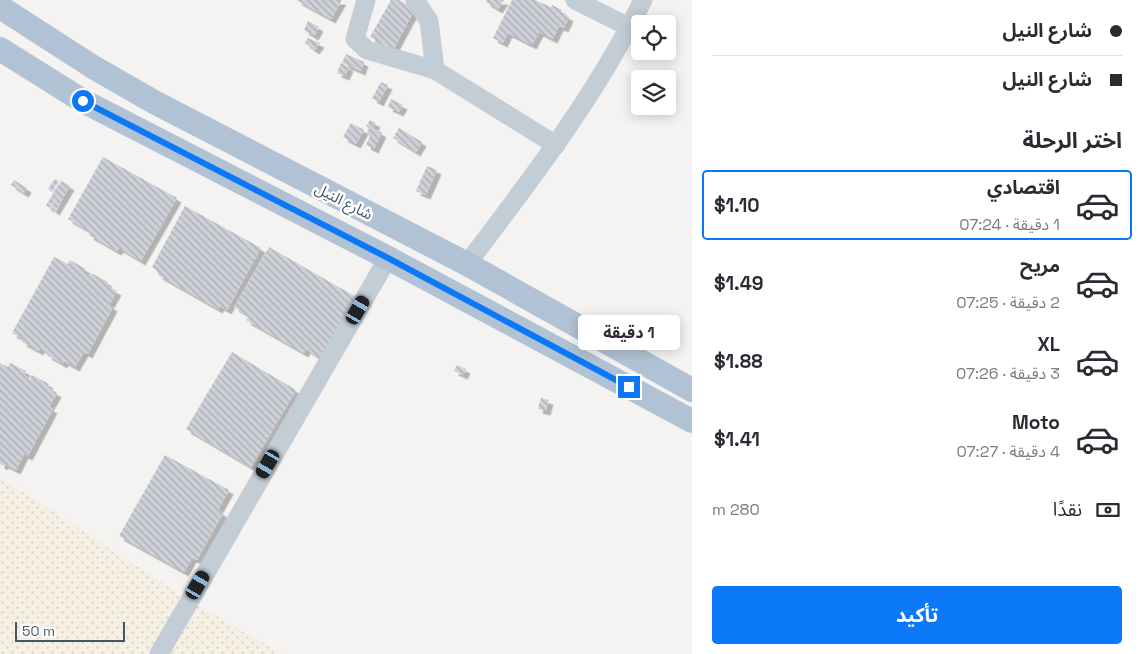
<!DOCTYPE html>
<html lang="ar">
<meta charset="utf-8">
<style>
:root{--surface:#fff;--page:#f7f7f7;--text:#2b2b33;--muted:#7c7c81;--line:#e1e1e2;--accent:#0a78f7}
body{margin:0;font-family:"Space Grotesk","Noto Sans Arabic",sans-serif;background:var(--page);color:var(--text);direction:rtl;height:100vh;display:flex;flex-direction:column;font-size:19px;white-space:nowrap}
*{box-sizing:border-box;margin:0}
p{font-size:16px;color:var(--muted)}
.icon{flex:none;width:28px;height:28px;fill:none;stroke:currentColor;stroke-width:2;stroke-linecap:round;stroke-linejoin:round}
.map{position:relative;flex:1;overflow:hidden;direction:ltr}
.drawer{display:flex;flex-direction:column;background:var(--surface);width:450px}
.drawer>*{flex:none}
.banner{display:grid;align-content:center;height:110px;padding:0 20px;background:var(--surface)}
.controls{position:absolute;left:631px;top:15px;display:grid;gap:10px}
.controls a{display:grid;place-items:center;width:45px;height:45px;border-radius:5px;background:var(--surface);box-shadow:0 2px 12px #0003;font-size:25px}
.scale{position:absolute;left:15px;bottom:12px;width:110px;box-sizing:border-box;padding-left:5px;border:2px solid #485662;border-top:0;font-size:14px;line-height:18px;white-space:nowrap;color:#485662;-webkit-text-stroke:4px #fff;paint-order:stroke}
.end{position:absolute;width:22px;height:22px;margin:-11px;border:6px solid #0a78f7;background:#fff;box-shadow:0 0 0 2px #fff}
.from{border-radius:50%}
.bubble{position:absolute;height:35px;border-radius:5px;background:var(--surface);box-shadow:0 2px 12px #0003;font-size:16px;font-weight:700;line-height:35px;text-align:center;direction:rtl}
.car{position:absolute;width:15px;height:30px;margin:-15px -8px;border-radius:6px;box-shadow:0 0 4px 1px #0007;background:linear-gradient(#222 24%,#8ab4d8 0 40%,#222 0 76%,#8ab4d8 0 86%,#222 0)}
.banner b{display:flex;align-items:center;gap:18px;height:48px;font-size:19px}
.banner b+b{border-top:1px solid var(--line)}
.banner i{width:12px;height:12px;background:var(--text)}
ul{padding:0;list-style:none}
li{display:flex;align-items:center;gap:15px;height:70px;margin:0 10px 8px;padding:0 10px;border:2px solid transparent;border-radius:5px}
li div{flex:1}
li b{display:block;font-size:19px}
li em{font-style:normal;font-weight:700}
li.on{border-color:var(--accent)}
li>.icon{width:45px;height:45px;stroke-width:1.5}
h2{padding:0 20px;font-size:22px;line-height:60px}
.pay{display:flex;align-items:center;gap:12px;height:55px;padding:0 20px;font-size:19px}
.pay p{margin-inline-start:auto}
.action{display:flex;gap:10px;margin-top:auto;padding:10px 20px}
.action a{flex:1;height:58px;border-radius:5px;background:var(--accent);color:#fff;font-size:20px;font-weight:700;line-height:58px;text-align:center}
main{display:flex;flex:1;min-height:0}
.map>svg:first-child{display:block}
.sand{fill:url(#sand-dots)}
.building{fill:url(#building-back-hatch);filter:url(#shadow)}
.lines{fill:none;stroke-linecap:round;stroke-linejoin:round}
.minor{stroke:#c2cdd5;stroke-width:19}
.major{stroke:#b0c2d3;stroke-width:24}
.route{stroke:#0a78f7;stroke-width:6}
.labels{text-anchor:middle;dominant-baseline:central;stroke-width:5;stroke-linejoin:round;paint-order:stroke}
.street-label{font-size:15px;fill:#485662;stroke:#fff}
</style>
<main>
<section class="drawer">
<div class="banner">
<b><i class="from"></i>شارع النيل</b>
<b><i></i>شارع النيل</b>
</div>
<h2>اختر الرحلة</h2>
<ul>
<li class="on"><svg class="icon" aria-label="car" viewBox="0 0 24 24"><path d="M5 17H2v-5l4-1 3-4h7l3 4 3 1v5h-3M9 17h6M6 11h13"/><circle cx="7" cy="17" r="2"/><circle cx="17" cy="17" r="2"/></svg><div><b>اقتصادي</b><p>1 دقيقة · 07:24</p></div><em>$1.10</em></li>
<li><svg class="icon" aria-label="car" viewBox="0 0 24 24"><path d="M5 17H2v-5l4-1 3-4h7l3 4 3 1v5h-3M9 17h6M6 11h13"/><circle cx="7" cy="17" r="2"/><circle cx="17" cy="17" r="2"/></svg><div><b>مريح</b><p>2 دقيقة · 07:25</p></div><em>$1.49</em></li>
<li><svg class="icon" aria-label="car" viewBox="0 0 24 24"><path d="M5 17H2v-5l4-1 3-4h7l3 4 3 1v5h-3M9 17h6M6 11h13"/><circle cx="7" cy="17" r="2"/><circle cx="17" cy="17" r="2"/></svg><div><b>XL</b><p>3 دقيقة · 07:26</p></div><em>$1.88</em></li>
<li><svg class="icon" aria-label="car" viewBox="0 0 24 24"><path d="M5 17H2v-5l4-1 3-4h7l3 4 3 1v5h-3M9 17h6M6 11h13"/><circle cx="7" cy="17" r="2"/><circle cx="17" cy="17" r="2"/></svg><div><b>Moto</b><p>4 دقيقة · 07:27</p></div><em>$1.41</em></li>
</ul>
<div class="pay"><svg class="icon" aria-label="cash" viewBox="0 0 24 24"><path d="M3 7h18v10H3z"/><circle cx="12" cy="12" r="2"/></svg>نقدًا<p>280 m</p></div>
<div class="action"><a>تأكيد</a></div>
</section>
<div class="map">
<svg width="692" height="654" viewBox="0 0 692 654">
<defs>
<pattern id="sand-dots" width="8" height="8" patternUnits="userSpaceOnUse" patternTransform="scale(1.25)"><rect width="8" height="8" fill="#f6efe3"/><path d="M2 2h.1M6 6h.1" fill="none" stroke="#d4cfc5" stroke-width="1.8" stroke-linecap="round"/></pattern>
<pattern id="building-back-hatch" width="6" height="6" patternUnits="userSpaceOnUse" patternTransform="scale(1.25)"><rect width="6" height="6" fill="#ced1d8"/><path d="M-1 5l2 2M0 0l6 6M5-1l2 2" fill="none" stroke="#a9acb3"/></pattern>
<filter id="shadow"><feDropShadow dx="4.5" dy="4.5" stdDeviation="0" flood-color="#0004"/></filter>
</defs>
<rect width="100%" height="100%" fill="#f5f2f2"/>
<path class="sand" d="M0 477 178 593 282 654H0Z"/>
<g class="building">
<path d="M296 0H342L331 19Z"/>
<path d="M391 0H399L415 9 393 50 370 37Z"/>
<path d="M487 0H504L498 9 486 2Z"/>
<path d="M512 0H535L551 7 552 5 562 10 561 12 569 17 564 28 559 26 553 39 539 32 532 45 508 33 503 43 493 38Z"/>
<path d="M308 21 319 27 314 36 304 30Z"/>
<path d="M308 38 320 43 315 50 305 43Z"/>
<path d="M346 54 364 62 361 71 342 63Z"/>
<path d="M341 63 349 67 345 76 337 73Z"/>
<path d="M381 82 388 85 379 102 372 98Z"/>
<path d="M391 99 403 105 399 112 388 107Z"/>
<path d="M370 120 376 123 373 128 382 133 374 149 366 145 370 136 366 134 369 128 366 126Z"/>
<path d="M351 123 364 130 356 144 343 137Z"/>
<path d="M399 128 422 142 416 152 393 138Z"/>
<path d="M103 157 177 198 141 261 119 248 117 251 89 235 91 232 68 219Z"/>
<path d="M427 166 437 170 426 195 416 191Z"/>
<path d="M55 179 59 181 52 192 48 189Z"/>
<path d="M14 180 27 188 24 193 11 185Z"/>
<path d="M61 181 70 186 55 211 51 208 59 194 50 208 46 205Z"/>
<path d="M185 206 261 248 227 310 220 306 218 309 158 275 159 272 152 267Z"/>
<path d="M269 247 356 297 320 358 306 349 304 353 246 320 249 316 234 307Z"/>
<path d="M54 257 68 264 70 260 86 269 83 273 90 276 91 273 108 282 106 285 117 291 109 305 113 307 88 354 84 352 75 367 64 361 63 364 47 355 48 353 40 348 39 351 22 342 23 339 12 333Z"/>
<path d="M232 352 296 390 251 467 186 429Z"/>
<path d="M0 363 8 367 10 363 26 371 24 375 30 379 32 375 49 384 47 387 57 393 49 407 53 409 28 456 24 454 16 470 4 464 3 466 0 464Z"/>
<path d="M457 365 466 369 463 375 454 371Z"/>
<path d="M541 398 549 400 546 411 538 409Z"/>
<path d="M165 455 229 490 218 510 223 513 197 560 192 558 184 572 119 536Z"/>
</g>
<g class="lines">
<g class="minor">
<path d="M366 0 355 39 367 50 435 70 556 145"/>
<path d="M415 0 429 21 435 70"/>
<path d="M575 0 629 27"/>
<path d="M467 264C531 179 596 96 643 0"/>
<path d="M159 654 388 258"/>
</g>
<g class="major">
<path d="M0 7 93 67 154 102 467 264 692 390"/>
<path d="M0 49 83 101 388 258 692 421"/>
</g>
</g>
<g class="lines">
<path class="route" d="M83 101 388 258 629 387"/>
</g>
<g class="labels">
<g class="street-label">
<text transform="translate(344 201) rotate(27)">شارع النيل</text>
</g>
</g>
</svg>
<div class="controls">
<a><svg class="icon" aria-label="locate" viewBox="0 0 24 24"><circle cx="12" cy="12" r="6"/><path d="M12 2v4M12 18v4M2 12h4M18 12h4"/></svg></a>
<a><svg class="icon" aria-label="layers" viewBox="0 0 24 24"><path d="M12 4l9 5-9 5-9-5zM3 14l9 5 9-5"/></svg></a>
</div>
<div class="scale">50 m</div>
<i class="end from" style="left:83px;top:101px"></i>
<i class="end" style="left:629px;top:387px"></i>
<div class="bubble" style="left:578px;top:315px;width:102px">1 دقيقة</div>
<i class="car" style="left:358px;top:310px;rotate:30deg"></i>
<i class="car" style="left:268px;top:464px;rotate:210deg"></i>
<i class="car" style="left:198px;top:585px;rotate:30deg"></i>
</div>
</main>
